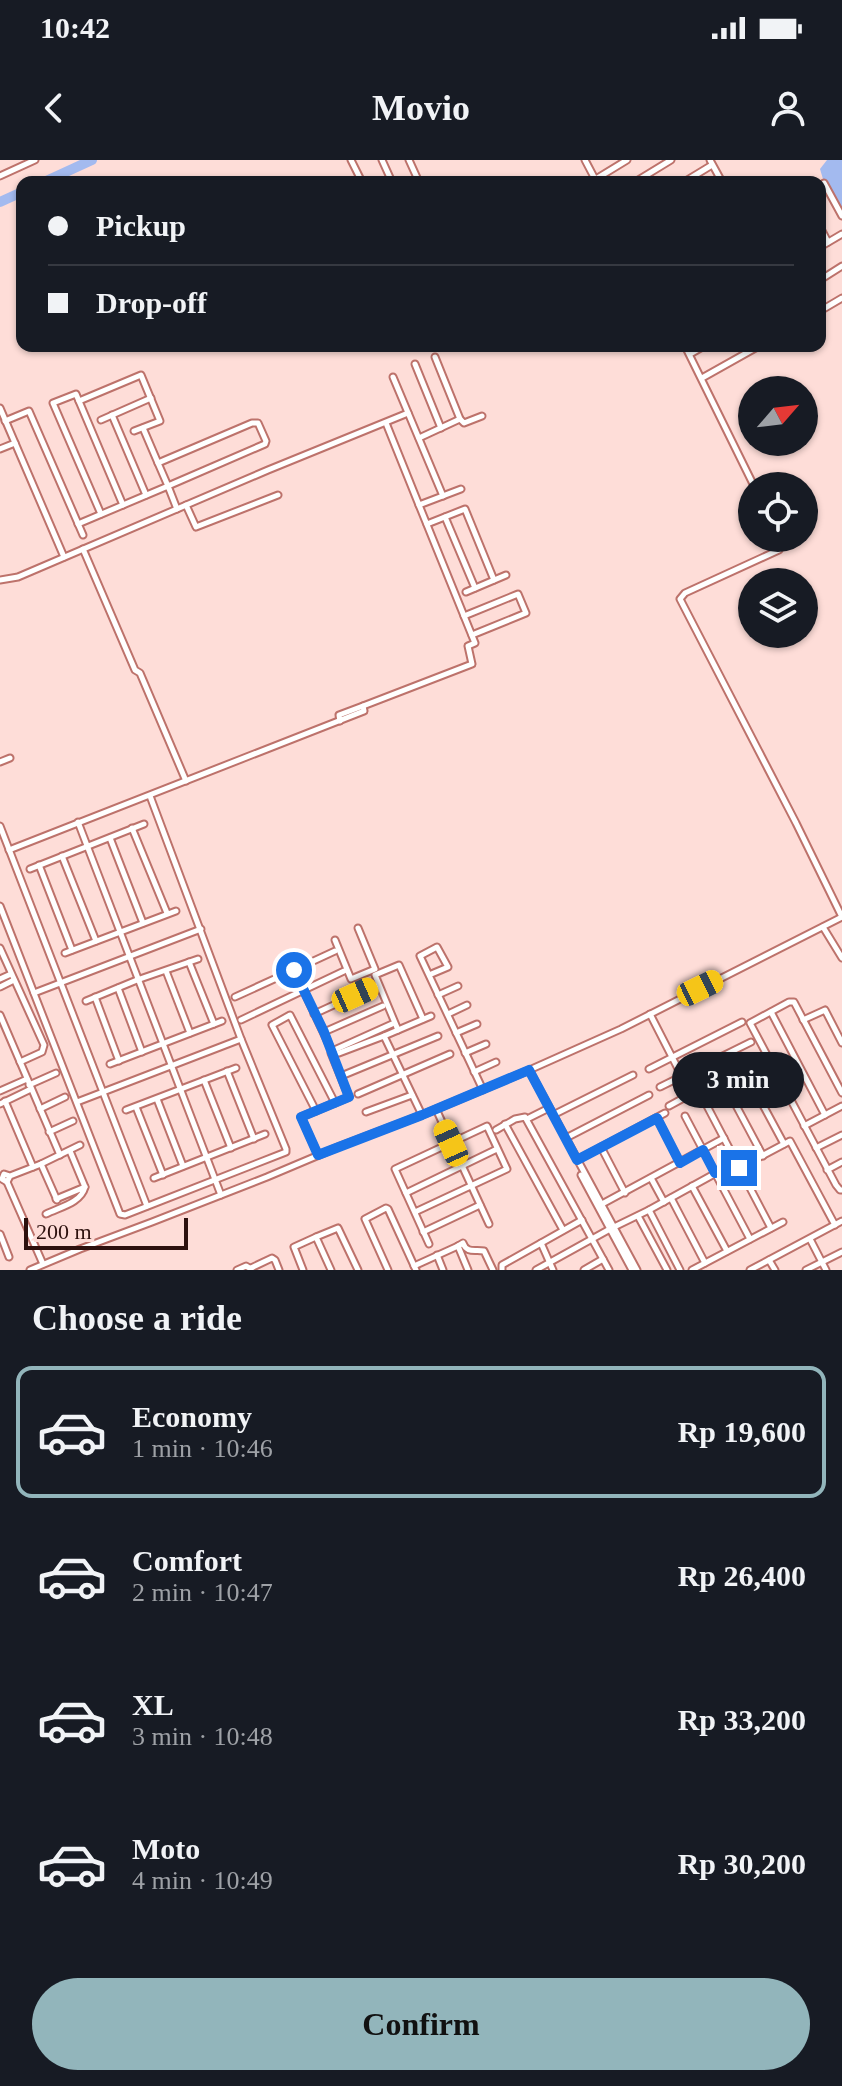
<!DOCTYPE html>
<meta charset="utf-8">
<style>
:root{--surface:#171b24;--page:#20242c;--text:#f1f3f6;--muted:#9ea1a6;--line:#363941;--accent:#92b5bb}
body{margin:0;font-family:"Times New Roman",serif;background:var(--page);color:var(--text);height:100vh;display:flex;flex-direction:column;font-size:30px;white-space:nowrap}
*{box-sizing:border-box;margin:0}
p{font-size:26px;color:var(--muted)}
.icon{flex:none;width:44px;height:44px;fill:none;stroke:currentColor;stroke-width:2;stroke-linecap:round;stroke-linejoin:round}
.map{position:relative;height:1110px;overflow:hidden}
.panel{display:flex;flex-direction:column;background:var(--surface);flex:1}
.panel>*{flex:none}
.guide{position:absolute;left:16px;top:16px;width:810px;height:176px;border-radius:16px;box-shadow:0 2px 6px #0004;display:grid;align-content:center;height:176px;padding:0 32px;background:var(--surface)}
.needle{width:52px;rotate:62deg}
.tools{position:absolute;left:738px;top:216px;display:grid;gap:16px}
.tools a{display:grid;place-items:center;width:80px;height:80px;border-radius:50%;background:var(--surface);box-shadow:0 2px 6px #0004;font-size:40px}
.scale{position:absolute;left:24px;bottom:20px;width:164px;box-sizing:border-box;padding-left:8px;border:4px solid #2d110e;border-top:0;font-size:22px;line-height:28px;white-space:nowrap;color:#2d110e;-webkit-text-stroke:6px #feddd8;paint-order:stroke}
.end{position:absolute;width:36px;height:36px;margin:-18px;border:10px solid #1a73e8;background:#fff;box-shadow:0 0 0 4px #fff}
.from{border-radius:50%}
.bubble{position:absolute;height:56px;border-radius:28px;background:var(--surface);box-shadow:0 2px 6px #0004;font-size:26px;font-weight:700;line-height:56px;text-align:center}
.car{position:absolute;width:24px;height:48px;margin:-24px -12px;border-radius:10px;box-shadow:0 0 6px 2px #0007;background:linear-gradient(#f5c518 24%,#345 0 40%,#f5c518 0 76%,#345 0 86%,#f5c518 0)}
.guide b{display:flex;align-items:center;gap:28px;height:76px;font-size:30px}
.guide b+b{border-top:2px solid var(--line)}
.guide i{width:20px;height:20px;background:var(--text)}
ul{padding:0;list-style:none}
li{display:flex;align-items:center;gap:24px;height:132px;margin:0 16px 12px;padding:0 16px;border:4px solid transparent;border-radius:16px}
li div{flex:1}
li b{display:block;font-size:30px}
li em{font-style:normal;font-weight:700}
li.active{border-color:var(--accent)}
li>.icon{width:72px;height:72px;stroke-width:1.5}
h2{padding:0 32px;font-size:36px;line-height:96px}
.primary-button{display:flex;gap:16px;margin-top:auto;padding:16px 32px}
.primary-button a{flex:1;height:92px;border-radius:48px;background:var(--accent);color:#111;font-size:32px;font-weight:700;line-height:92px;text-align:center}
.status{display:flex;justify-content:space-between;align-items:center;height:56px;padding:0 40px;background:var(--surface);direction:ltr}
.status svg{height:22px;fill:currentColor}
header{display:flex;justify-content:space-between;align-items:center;height:104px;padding:0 32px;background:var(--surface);font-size:36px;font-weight:700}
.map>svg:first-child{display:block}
.water{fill:#a3baef}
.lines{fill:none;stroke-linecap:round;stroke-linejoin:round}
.river{stroke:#a3baef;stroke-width:10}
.street-casing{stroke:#bd726b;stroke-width:9}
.street{stroke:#fff;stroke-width:5}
.route{stroke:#1a73e8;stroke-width:10}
</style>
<div class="status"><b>10:42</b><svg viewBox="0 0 49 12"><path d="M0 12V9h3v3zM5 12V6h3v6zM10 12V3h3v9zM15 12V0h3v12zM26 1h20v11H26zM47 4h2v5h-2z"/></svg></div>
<header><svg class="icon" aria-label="back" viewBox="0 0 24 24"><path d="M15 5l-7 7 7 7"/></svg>Movio<svg class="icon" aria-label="person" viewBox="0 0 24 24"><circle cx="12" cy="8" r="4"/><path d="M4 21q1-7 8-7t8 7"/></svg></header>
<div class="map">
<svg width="842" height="1110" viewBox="0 0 842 1110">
<rect width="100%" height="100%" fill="#feddd8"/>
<path class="water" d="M827 0H842V51L823 19 820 9Z"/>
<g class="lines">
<g class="river">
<path d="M44 22 92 0"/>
<path d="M0 42 22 32"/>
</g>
<g class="street-casing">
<g id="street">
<path d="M351 0 362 22"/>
<path d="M382 0 392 22"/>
<path d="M409 0 419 22"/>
<path d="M585 0 595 19"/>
<path d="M710 0 722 22"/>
<path d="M0 16 35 0"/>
<path d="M591 22 627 0"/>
<path d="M635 22 671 0"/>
<path d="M684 22 712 5"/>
<path d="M824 23 842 56"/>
<path d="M820 67 828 82"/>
<path d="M820 87 842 74"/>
<path d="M820 120 842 106"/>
<path d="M820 151 842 138"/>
<path d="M685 186 754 326"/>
<path d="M690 194 704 186"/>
<path d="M435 197 460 259"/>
<path d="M415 204 441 268"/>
<path d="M393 217 443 336"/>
<path d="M702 218 759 186"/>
<path d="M79 241 141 215 160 261 134 271"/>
<path d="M0 248 64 397"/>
<path d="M112 255 146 335"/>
<path d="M101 260 151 238"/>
<path d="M5 261 29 251 83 375"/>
<path d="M386 263 419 345 461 329"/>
<path d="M143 268 158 303"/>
<path d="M419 278 460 259 464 263 482 256"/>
<path d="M0 289 15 283"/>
<path d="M186 345 196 367 278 335"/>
<path d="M101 354 53 243 76 234 123 345"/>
<path d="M445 357 475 428"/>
<path d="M78 364 168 326 158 303 252 263H258L266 281 265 284 168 326 177 349"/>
<path d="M427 364 465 349 494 420"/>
<path d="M778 378 780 387 779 390 685 433 680 439 796 663 842 757"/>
<path d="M83 389 135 510 140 513 186 621"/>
<path d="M0 420 18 417 268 310 408 253"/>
<path d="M466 432 506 415"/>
<path d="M464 456 518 434 526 453 472 475"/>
<path d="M340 561 339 555 363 546"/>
<path d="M0 602 10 598"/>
<path d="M78 662 221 1035"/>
<path d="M0 666 147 1046"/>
<path d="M132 668 167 753"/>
<path d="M110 678 143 763"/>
<path d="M9 690 364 551 363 546 472 504 468 486 475 483 419 345"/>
<path d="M62 696 96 781"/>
<path d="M39 705 72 790"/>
<path d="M30 709 144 664"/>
<path d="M0 746 120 1054 125 1055 286 992V989L241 879 150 636"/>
<path d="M823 767 842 798"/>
<path d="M335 780 351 819 375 809 358 768"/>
<path d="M0 788 44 885 42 892 20 902"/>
<path d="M65 793 176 751"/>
<path d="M189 802 214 864"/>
<path d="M294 810 335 791"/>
<path d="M166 811 190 873"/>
<path d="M429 815 448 807 437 787 420 796C441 840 462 885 483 930"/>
<path d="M0 819 11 814"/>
<path d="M0 827 14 820"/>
<path d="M118 828 142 892"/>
<path d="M34 833 201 769"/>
<path d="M438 835 458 826"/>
<path d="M95 837 119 901"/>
<path d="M235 837 294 810 332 891 331 893 349 937 301 957 318 995"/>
<path d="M86 841 137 820 198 799"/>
<path d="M771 852 825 955"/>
<path d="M314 854 375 826"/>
<path d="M448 854 467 845"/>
<path d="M650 854 691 934 762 900"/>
<path d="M0 855 60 995"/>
<path d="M241 860 344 811"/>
<path d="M803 860 825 850 842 883"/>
<path d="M398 870 375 815 399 805 423 859"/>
<path d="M324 872 383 846"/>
<path d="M456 873 477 864"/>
<path d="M384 876 431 856"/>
<path d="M332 891 392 864"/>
<path d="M339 893 384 876 422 955"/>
<path d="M465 893 486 884"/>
<path d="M110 904 222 861"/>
<path d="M649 909 742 862"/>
<path d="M529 910 637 1110"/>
<path d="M227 911 254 979"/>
<path d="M474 912 496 902"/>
<path d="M346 914 438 876"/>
<path d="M204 920 231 988"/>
<path d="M750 921 784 984"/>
<path d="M29 925 56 913"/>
<path d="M660 927 751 882"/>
<path d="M0 931 27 919"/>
<path d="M842 933 794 842H789L750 863 836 1025 840 1030H842"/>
<path d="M358 934 450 894"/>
<path d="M731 936 763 996"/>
<path d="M157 939 183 1006"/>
<path d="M5 941 33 1007"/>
<path d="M77 942 241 879"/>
<path d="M0 944 31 929"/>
<path d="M706 944 771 1068"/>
<path d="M669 946 691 934"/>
<path d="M136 947 163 1015"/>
<path d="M40 949 65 937"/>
<path d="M436 949 489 1064"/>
<path d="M126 950 236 908"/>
<path d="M316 951 272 865 290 855 335 943"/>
<path d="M366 952 412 935"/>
<path d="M553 955 633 915"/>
<path d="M685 956 750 1079"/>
<path d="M657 958 680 1003"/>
<path d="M527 959 547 949"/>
<path d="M505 964 563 1070"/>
<path d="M804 966 842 946"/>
<path d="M496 970 515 959 525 957 609 1110"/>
<path d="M49 972 73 961"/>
<path d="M566 978 649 935"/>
<path d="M601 987 625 1033"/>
<path d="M816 988 842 975"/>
<path d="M70 991 85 1027"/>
<path d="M577 1000 665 953"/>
<path d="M41 1004 57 1040"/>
<path d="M739 1008 790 981 835 1065"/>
<path d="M827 1010 842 1002"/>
<path d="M581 1015 632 1110"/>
<path d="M10 1016 4 1014 2 1019 7 1022 10 1016 41 1004 80 985"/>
<path d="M154 1018 265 974"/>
<path d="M651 1018 664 1042"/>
<path d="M7 1022 43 1104"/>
<path d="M692 1026 727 1091"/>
<path d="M406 1033 497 989"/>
<path d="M671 1038 705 1103"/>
<path d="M602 1044 724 978"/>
<path d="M649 1050 680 1110"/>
<path d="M415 1052 507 1009 487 966 395 1009 429 1084"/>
<path d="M46 1054C60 1047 81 1043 85 1027L56 1039"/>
<path d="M638 1056 667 1110"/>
<path d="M423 1072 480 1045"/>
<path d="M0 1074 9 1097"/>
<path d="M810 1079 826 1110"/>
<path d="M541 1083 553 1110"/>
<path d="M458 1086 463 1083C467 1094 475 1089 484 1091L493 1110"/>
<path d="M458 1086 468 1110"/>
<path d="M437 1095 443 1110"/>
<path d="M769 1100 775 1110"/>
<path d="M414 1106 458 1086"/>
<path d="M251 1108 272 1098 275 1100 279 1110"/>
<path d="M30 1110 80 1089 152 1062 267 1017 338 987 422 955 527 911 621 869 842 757"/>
<path d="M237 1110 246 1106 251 1109"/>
<path d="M303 1110 294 1087 316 1077"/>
<path d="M331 1110 316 1077 338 1068 358 1110"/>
<path d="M388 1110 365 1059 386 1048 388 1049 416 1110"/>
<path d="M502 1110V1105L582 1060"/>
<path d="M536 1110 610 1069 649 1050 736 1002"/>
<path d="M584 1110 603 1099"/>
<path d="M692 1110 783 1062"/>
<path d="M750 1110 842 1061"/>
<path d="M806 1110 842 1092"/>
</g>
</g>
<use href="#street" class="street"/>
</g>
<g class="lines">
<path class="route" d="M294 810 324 872 349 937 301 957 318 995 422 955 529 910 577 1000 657 958 680 1003 703 990 715 1013 736 1002 739 1008"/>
</g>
</svg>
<div class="tools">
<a><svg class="needle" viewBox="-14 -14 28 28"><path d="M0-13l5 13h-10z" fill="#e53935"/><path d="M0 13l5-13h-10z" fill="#9ea1a6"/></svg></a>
<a><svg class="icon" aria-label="locate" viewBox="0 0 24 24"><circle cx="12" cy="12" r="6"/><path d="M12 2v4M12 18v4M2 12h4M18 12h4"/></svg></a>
<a><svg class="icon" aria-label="layers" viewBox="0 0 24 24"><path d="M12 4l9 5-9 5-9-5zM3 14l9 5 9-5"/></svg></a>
</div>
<div class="scale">200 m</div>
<i class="end from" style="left:294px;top:810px"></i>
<i class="end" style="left:739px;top:1008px"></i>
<div class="bubble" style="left:672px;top:892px;width:132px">3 min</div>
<i class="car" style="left:700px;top:828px;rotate:64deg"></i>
<i class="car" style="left:355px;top:835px;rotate:66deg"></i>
<i class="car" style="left:451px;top:983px;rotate:336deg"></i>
<div class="guide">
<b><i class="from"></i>Pickup</b>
<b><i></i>Drop-off</b>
</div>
</div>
<section class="panel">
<h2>Choose a ride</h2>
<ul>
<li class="active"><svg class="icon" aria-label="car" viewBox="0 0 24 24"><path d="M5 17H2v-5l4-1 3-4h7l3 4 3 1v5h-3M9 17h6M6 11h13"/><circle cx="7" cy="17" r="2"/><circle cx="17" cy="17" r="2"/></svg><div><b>Economy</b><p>1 min · 10:46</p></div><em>Rp 19,600</em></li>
<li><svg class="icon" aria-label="car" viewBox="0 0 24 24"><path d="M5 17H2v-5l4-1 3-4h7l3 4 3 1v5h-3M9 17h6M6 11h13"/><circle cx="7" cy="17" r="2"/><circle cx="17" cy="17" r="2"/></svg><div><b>Comfort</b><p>2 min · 10:47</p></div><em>Rp 26,400</em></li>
<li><svg class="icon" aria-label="car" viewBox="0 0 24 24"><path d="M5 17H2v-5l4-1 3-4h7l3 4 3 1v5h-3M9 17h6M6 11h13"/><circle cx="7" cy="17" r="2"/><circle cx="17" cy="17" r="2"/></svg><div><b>XL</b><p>3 min · 10:48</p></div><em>Rp 33,200</em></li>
<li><svg class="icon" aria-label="car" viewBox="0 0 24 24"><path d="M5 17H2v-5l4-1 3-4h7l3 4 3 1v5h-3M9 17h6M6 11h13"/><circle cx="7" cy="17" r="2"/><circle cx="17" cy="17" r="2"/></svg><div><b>Moto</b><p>4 min · 10:49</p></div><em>Rp 30,200</em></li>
</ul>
<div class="primary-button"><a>Confirm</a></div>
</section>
